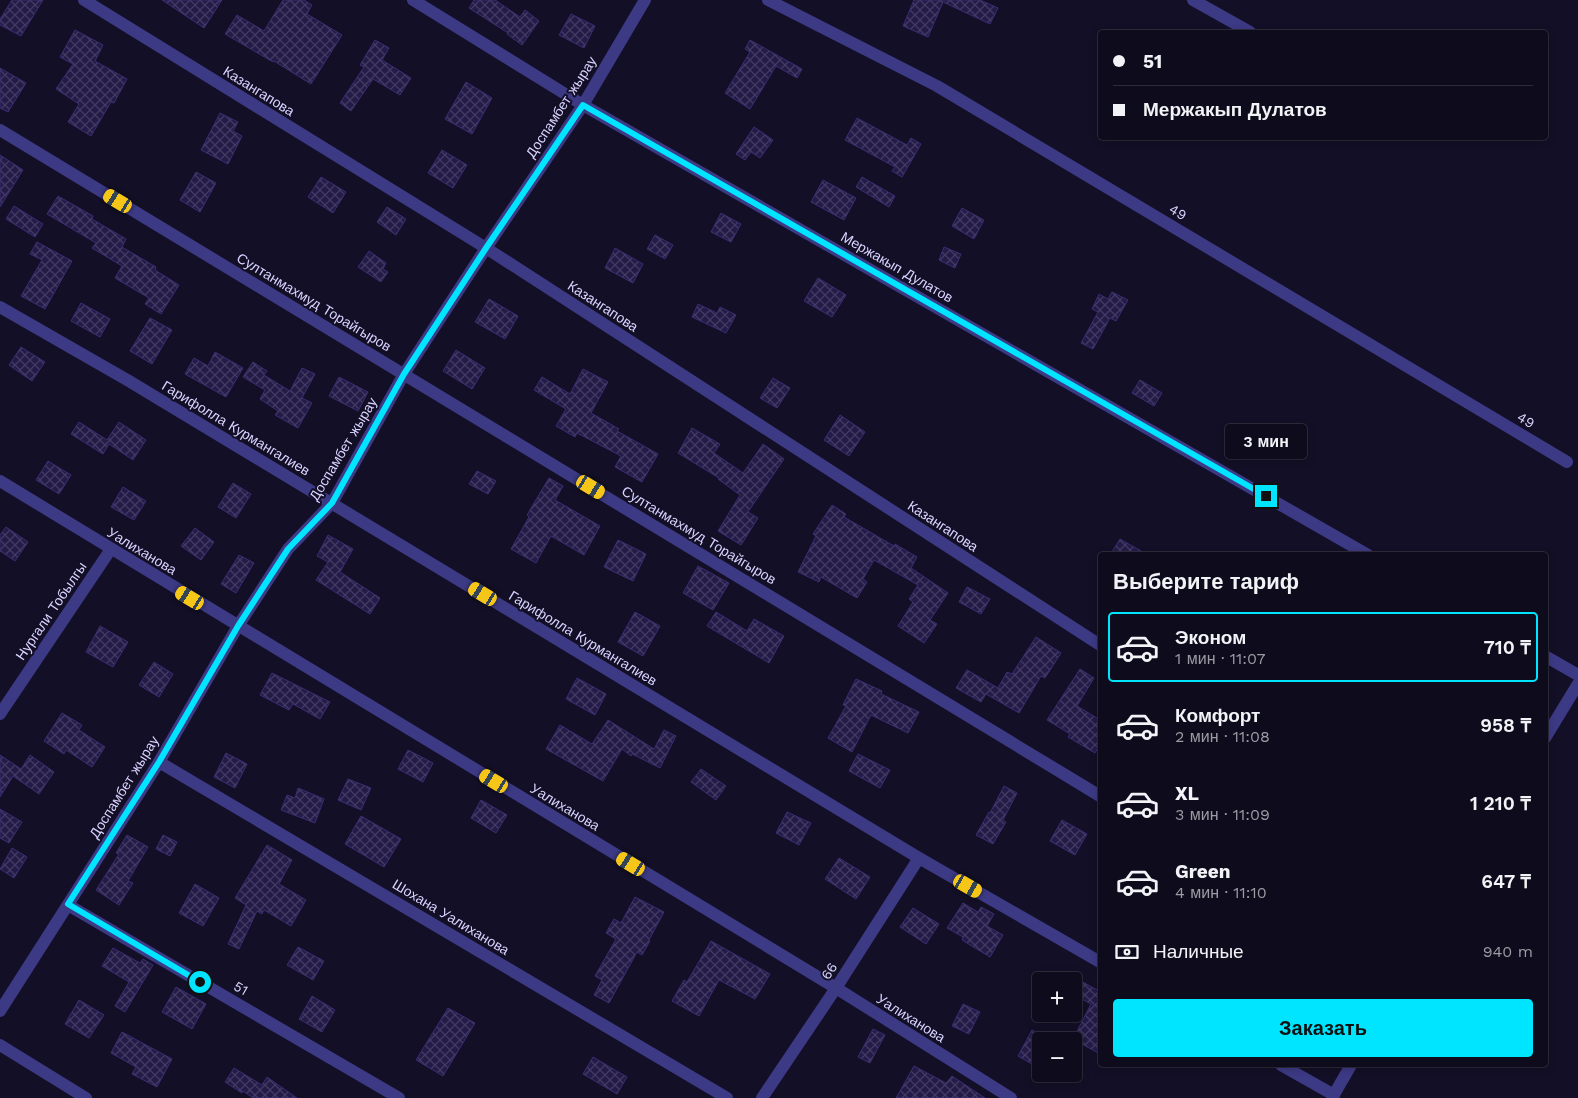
<!DOCTYPE html>
<html lang="ru">
<meta charset="utf-8">
<style>
:root{--surface:#0e0b1c;--page:#1c1929;--text:#f1f3f6;--muted:#9b9ba3;--line:#2e2b3b;--accent:#00e5ff}
body{margin:0;font-family:"Work Sans",sans-serif;background:var(--page);color:var(--text);height:100vh;display:flex;flex-direction:column;font-size:19px;white-space:nowrap}
*{box-sizing:border-box;margin:0}
p{font-size:16px;color:var(--muted)}
.icon{flex:none;width:28px;height:28px;fill:none;stroke:currentColor;stroke-width:2;stroke-linecap:round;stroke-linejoin:round}
.map{position:relative;flex:1;overflow:hidden}
.side{position:absolute;left:1098px;top:552px;width:450px;height:515px;display:flex;flex-direction:column;background:var(--surface);border-radius:5px;box-shadow:0 2px 8px #0003,0 0 0 1px var(--line)}
.side>*{flex:none}
.hud{position:absolute;left:1098px;top:30px;width:450px;height:110px;border-radius:5px;box-shadow:0 2px 8px #0003,0 0 0 1px var(--line);display:grid;align-content:center;height:110px;padding:0 15px;background:var(--surface)}
.controls{position:absolute;left:1032px;top:972px;display:grid;gap:10px}
.controls a{display:grid;place-items:center;width:50px;height:50px;border-radius:5px;background:var(--surface);box-shadow:0 2px 8px #0003,0 0 0 1px var(--line);font-size:25px}
.end{position:absolute;width:22px;height:22px;margin:-11px;border:6px solid #00e5ff;background:#111;box-shadow:0 0 0 2px #111}
.from{border-radius:50%}
.bubble{position:absolute;height:35px;border-radius:5px;background:var(--surface);box-shadow:0 2px 8px #0003,0 0 0 1px var(--line);font-size:16px;font-weight:600;line-height:35px;text-align:center}
.car{position:absolute;width:15px;height:30px;margin:-15px -8px;border-radius:6px;box-shadow:0 0 4px 1px #0007;background:linear-gradient(#f5c518 24%,#345 0 40%,#f5c518 0 76%,#345 0 86%,#f5c518 0)}
.hud b{display:flex;align-items:center;gap:18px;height:48px;font-size:19px}
.hud b+b{border-top:1px solid var(--line)}
.hud i{width:12px;height:12px;background:var(--text)}
ul{padding:0;list-style:none}
li{display:flex;align-items:center;gap:15px;height:70px;margin:0 10px 8px;padding:0 5px;border:2px solid transparent;border-radius:5px}
li div{flex:1}
li b{display:block;font-size:19px}
li em{font-style:normal;font-weight:600}
li.current{border-color:var(--accent)}
li>.icon{width:45px;height:45px;stroke-width:1.5}
h2{padding:0 15px;font-size:22px;line-height:60px}
.pay{display:flex;align-items:center;gap:12px;height:55px;padding:0 15px;font-size:19px}
.pay p{margin-inline-start:auto}
.cta{display:flex;gap:10px;margin-top:auto;padding:10px 15px}
.cta a{flex:1;height:58px;border-radius:5px;background:var(--accent);color:#111;font-size:20px;font-weight:600;line-height:58px;text-align:center}
.map>svg:first-child{display:block}
.building{fill:url(#building-cross-hatch);stroke:#3b2d73}
.lines{fill:none;stroke-linecap:round;stroke-linejoin:round}
.minor{stroke:#3d3a85;stroke-width:12}
.route{stroke:#00e5ff;stroke-width:6}
.labels{text-anchor:middle;dominant-baseline:central;stroke-width:4;stroke-linejoin:round;paint-order:stroke}
.street-label{font-size:14px;fill:#d9d4ff;stroke:#130f26}
</style>
<div class="map">
<svg width="1578" height="1098" viewBox="0 0 1578 1098">
<defs>
<pattern id="building-cross-hatch" width="8" height="8" patternUnits="userSpaceOnUse" patternTransform="scale(1.25)"><rect width="8" height="8" fill="#241b47"/><path d="M0 0l8 8M0 8l8-8" fill="none" stroke="#433b63"/></pattern>
</defs>
<rect width="100%" height="100%" fill="#130f26"/>
<g class="building">
<path d="M12 0H43L21 36 0 25V19Z"/>
<path d="M162 0H222L204 28Z"/>
<path d="M283 0H304L312 5 307 14 342 35 311 84 274 61 273 62 225 34 237 15 264 31Z"/>
<path d="M474 0H495L520 17 525 10 539 21 522 45 507 34 508 33 469 8Z"/>
<path d="M914 0H980L998 8 990 24 943 2 928 37 903 26Z"/>
<path d="M571 14 595 26 584 48 559 35Z"/>
<path d="M75 30 103 45 95 61 127 79 114 103 111 102 91 136 68 122 79 104 56 89 73 64 60 57Z"/>
<path d="M375 40 389 48 382 60 411 78 400 95 373 79 351 111 340 103 364 67 360 65Z"/>
<path d="M750 40 802 69 797 78 776 66 750 109 725 93 750 52 745 49Z"/>
<path d="M0 68 26 83 8 112 0 108Z"/>
<path d="M466 82 492 98 472 134 445 119Z"/>
<path d="M220 113 238 122 233 131 242 136 228 164 201 150Z"/>
<path d="M857 118 907 145 911 138 921 144 902 177 892 171 895 167 845 140Z"/>
<path d="M754 127 773 140 760 158 751 152 745 160 736 154Z"/>
<path d="M442 150 467 165 453 188 428 173Z"/>
<path d="M0 155 23 170 0 207Z"/>
<path d="M196 172 216 183 200 212 180 200Z"/>
<path d="M321 177 346 192 333 213 308 197Z"/>
<path d="M862 177 895 196 889 207 856 187Z"/>
<path d="M823 180 856 198 844 220 811 202Z"/>
<path d="M58 196 93 216 92 219 126 239 122 247 156 267 155 270 179 285 161 314 145 304 149 298 115 278 122 266 92 248 96 243 47 214Z"/>
<path d="M14 206 43 224 35 237 6 219Z"/>
<path d="M387 207 406 219 396 235 377 222Z"/>
<path d="M962 208 984 220 974 239 952 226Z"/>
<path d="M721 213 741 224 731 242 711 232Z"/>
<path d="M655 235 673 245 665 259 647 249Z"/>
<path d="M37 242 72 261 45 309 21 296 42 260 30 254Z"/>
<path d="M944 247 961 254 955 268 939 260Z"/>
<path d="M615 248 643 264 633 283 605 268Z"/>
<path d="M369 251 386 263 383 269 388 272 381 282 358 267Z"/>
<path d="M818 278 846 295 832 317 804 301Z"/>
<path d="M1112 292 1128 300 1116 321 1110 318 1093 349 1081 343 1098 312 1092 309 1099 294 1108 299Z"/>
<path d="M489 299 518 316 505 339 475 322Z"/>
<path d="M81 303 110 319 100 337 71 321Z"/>
<path d="M698 304 717 313 720 307 736 315 726 333 692 317Z"/>
<path d="M150 318 172 330 152 364 130 351Z"/>
<path d="M21 347 45 362 32 381 9 365Z"/>
<path d="M456 350 485 368 472 389 443 371Z"/>
<path d="M215 352 243 368 226 397 185 374 194 358 208 366Z"/>
<path d="M253 362 267 371 264 375 290 391 302 368 315 374 302 398 312 403 298 428 275 415 278 411 260 399 265 390 243 377Z"/>
<path d="M583 369 608 382 591 413 619 429 617 431 658 454 642 482 615 467 621 456 577 433 575 437 556 426 566 409 534 390 542 377 570 394Z"/>
<path d="M339 377 368 392 358 411 329 396Z"/>
<path d="M773 378 790 388 777 408 760 398Z"/>
<path d="M1140 380 1162 393 1154 406 1132 393Z"/>
<path d="M840 415 865 432 849 456 824 440Z"/>
<path d="M79 422 107 440 119 422 146 440 133 460 109 444 103 454 71 434Z"/>
<path d="M692 428 720 444 714 453 743 473 763 444 784 459 748 512 758 518 741 545 718 531 740 495 718 479 719 478 678 453Z"/>
<path d="M48 461 71 475 59 494 36 480Z"/>
<path d="M477 471 496 481 488 494 469 484Z"/>
<path d="M549 478 563 486 555 500 600 526 584 555 551 536 536 563 511 549 529 517 527 515Z"/>
<path d="M233 483 251 494 236 518 218 507Z"/>
<path d="M123 487 146 501 134 520 111 507Z"/>
<path d="M832 505 846 514 844 517 894 546 895 544 917 557 911 568 948 593 930 620 937 624 924 643 898 626 913 602 909 599 918 585 874 560 863 579 867 582 857 598 821 577 819 582 798 572 816 536 813 534Z"/>
<path d="M6 527 28 542 15 561 0 551V535Z"/>
<path d="M195 528 214 542 201 560 181 546Z"/>
<path d="M328 535 353 549 340 572 380 598 370 614 316 580 328 562 317 556Z"/>
<path d="M1120 539 1148 555H1110Z"/>
<path d="M618 540 646 554 633 581 604 567Z"/>
<path d="M239 555 254 563 236 593 221 584Z"/>
<path d="M698 566 729 583 713 610 683 593Z"/>
<path d="M967 587 990 599 981 614 959 602Z"/>
<path d="M635 612 660 626 643 656 618 642Z"/>
<path d="M716 612 747 631 754 619 784 636 769 663 707 626Z"/>
<path d="M100 626 128 642 113 667 86 652Z"/>
<path d="M1036 637 1061 653 1045 678 1041 676 1019 713 986 694 981 702 956 688 967 670 998 688 1007 672 1012 674Z"/>
<path d="M154 662 173 674 159 697 139 685Z"/>
<path d="M1080 669 1094 678 1077 706 1100 720V744L1095 753 1068 737 1070 734 1047 720Z"/>
<path d="M272 673 330 702 320 719 293 704 289 710 260 695Z"/>
<path d="M577 678 606 694 595 715 566 699Z"/>
<path d="M856 679 882 691 881 694 919 712 908 733 871 715 852 752 828 738 846 706 843 705Z"/>
<path d="M62 713 82 725 79 730 105 747 92 767 66 750 64 754 44 741Z"/>
<path d="M608 720 654 749 664 730 676 736 660 768 632 754 631 756 622 749 603 781 546 749 560 725 592 744Z"/>
<path d="M408 750 433 763 423 782 398 769Z"/>
<path d="M226 753 247 764 235 788 214 777Z"/>
<path d="M858 754 890 770 880 788 849 771Z"/>
<path d="M0 755 21 769 30 755 54 772 39 794 13 776 0 797Z"/>
<path d="M701 769 726 786 716 800 691 782Z"/>
<path d="M348 779 371 788 361 810 338 800Z"/>
<path d="M1004 786 1017 793 1003 820 1006 822 993 844 976 835 989 812 990 813Z"/>
<path d="M298 788 324 799 315 823 281 810 287 795 295 798Z"/>
<path d="M481 800 507 815 496 833 471 818Z"/>
<path d="M0 809 22 822 9 843 0 838Z"/>
<path d="M787 812 811 823 799 845 776 833Z"/>
<path d="M361 816 401 839 384 867 345 844Z"/>
<path d="M1062 820 1087 834 1075 855 1050 841Z"/>
<path d="M127 835 148 847 128 881 133 883 119 905 96 890 119 854 116 853Z"/>
<path d="M163 835 177 842 170 856 156 849Z"/>
<path d="M267 845 292 860 279 884 306 900 291 926 264 910 262 914 257 911 239 949 228 944 246 905 235 898Z"/>
<path d="M12 848 27 857 14 878 0 869Z"/>
<path d="M839 858 870 877 856 899 825 879Z"/>
<path d="M195 884 219 898 203 926 179 913Z"/>
<path d="M635 897 664 912 649 940 650 941 642 955 637 952 609 1003 594 995 602 980 595 976 616 939 606 933 614 919 621 923Z"/>
<path d="M963 903 978 912 981 907 994 914 987 926 1003 935 990 957 962 940 963 937 947 928Z"/>
<path d="M913 908 939 924 926 944 900 927Z"/>
<path d="M711 941 770 974 755 999 719 980 699 1016 672 1001 684 980 687 982Z"/>
<path d="M298 947 324 961 313 980 287 965Z"/>
<path d="M113 948 140 963 143 959 153 965 125 1012 115 1006 129 982 102 966Z"/>
<path d="M1081 981 1099 991 1100 989V1054L1073 1039 1091 1004 1074 995Z"/>
<path d="M176 987 206 1004 192 1029 162 1012Z"/>
<path d="M312 996 335 1010 322 1032 299 1019Z"/>
<path d="M79 1000 104 1015 89 1038 65 1024Z"/>
<path d="M963 1004 980 1012 969 1034 952 1026Z"/>
<path d="M448 1008 475 1023 443 1076 416 1060Z"/>
<path d="M873 1029 885 1035 870 1063 858 1057Z"/>
<path d="M1032 1030 1041 1035V1059L1037 1067 1018 1056Z"/>
<path d="M122 1032 172 1059 157 1087 132 1074 136 1067 111 1053Z"/>
<path d="M593 1057 627 1077 617 1094 583 1074Z"/>
<path d="M914 1066 946 1083 952 1076 985 1098H896Z"/>
<path d="M234 1068 262 1085 267 1077 297 1098H253L243 1091 242 1093 225 1082Z"/>
</g>
<g class="lines">
<g class="minor">
<path d="M84 0 486 248 1100 645"/>
<path d="M413 0 583 105 1368 555"/>
<path d="M768 0 937 86 1567 462"/>
<path d="M1193 0 1250 32"/>
<path d="M0 130 1100 796"/>
<path d="M0 307 129 381 919 858 1100 962"/>
<path d="M0 481 836 988 1011 1098"/>
<path d="M1545 656 1578 675"/>
<path d="M0 714 111 549"/>
<path d="M1545 738 1578 684"/>
<path d="M159 762 727 1098"/>
<path d="M68 905 399 1098"/>
<path d="M0 1011 159 762 238 626 288 549 332 503 404 374 486 248 583 105 645 0"/>
<path d="M0 1045 86 1098"/>
<path d="M1281 1065 1334 1095"/>
<path d="M762 1098 836 988 919 858"/>
<path d="M1332 1098 1351 1065"/>
</g>
</g>
<g class="lines">
<path class="route" d="M200 982 68 904 159 762 238 626 288 549 332 503 404 374 486 248 583 105 1266 496"/>
</g>
<g class="labels">
<g class="street-label">
<text transform="translate(259 91) rotate(32)">Казангапова</text>
<text transform="translate(561 107) rotate(-57)">Доспамбет жырау</text>
<text transform="translate(1178 212) rotate(31)">49</text>
<text transform="translate(897 267) rotate(30)">Мержакып Дулатов</text>
<text transform="translate(314 302) rotate(31)">Султанмахмуд Торайгыров</text>
<text transform="translate(603 306) rotate(33)">Казангапова</text>
<text transform="translate(1526 420) rotate(31)">49</text>
<text transform="translate(236 428) rotate(31)">Гарифолла Курмангалиев</text>
<text transform="translate(343 449) rotate(-59)">Доспамбет жырау</text>
<text transform="translate(943 526) rotate(33)">Казангапова</text>
<text transform="translate(699 535) rotate(31)">Султанмахмуд Торайгыров</text>
<text transform="translate(142 551) rotate(31)">Уалиханова</text>
<text transform="translate(51 611) rotate(-56)">Нургали Тобылгы</text>
<text transform="translate(583 638) rotate(31)">Гарифолла Курмангалиев</text>
<text transform="translate(124 787) rotate(-58)">Доспамбет жырау</text>
<text transform="translate(565 807) rotate(31)">Уалиханова</text>
<text transform="translate(451 917) rotate(31)">Шохана Уалиханова</text>
<text transform="translate(829 971) rotate(-57)">66</text>
<text transform="translate(241 988) rotate(30)">51</text>
<text transform="translate(911 1018) rotate(32)">Уалиханова</text>
</g>
</g>
</svg>
<div class="controls">
<a>+</a>
<a>−</a>
</div>
<i class="end from" style="left:200px;top:982px"></i>
<i class="end" style="left:1266px;top:496px"></i>
<div class="bubble" style="left:1225px;top:424px;width:82px">3 мин</div>
<i class="car" style="left:118px;top:201px;rotate:301deg"></i>
<i class="car" style="left:591px;top:487px;rotate:121deg"></i>
<i class="car" style="left:483px;top:594px;rotate:301deg"></i>
<i class="car" style="left:190px;top:598px;rotate:301deg"></i>
<i class="car" style="left:494px;top:781px;rotate:301deg"></i>
<i class="car" style="left:631px;top:864px;rotate:301deg"></i>
<i class="car" style="left:968px;top:886px;rotate:120deg"></i>
<div class="hud">
<b><i class="from"></i>51</b>
<b><i></i>Мержакып Дулатов</b>
</div>
<section class="side">
<h2>Выберите тариф</h2>
<ul>
<li class="current"><svg class="icon" aria-label="car" viewBox="0 0 24 24"><path d="M5 17H2v-5l4-1 3-4h7l3 4 3 1v5h-3M9 17h6M6 11h13"/><circle cx="7" cy="17" r="2"/><circle cx="17" cy="17" r="2"/></svg><div><b>Эконом</b><p>1 мин · 11:07</p></div><em>710 ₸</em></li>
<li><svg class="icon" aria-label="car" viewBox="0 0 24 24"><path d="M5 17H2v-5l4-1 3-4h7l3 4 3 1v5h-3M9 17h6M6 11h13"/><circle cx="7" cy="17" r="2"/><circle cx="17" cy="17" r="2"/></svg><div><b>Комфорт</b><p>2 мин · 11:08</p></div><em>958 ₸</em></li>
<li><svg class="icon" aria-label="car" viewBox="0 0 24 24"><path d="M5 17H2v-5l4-1 3-4h7l3 4 3 1v5h-3M9 17h6M6 11h13"/><circle cx="7" cy="17" r="2"/><circle cx="17" cy="17" r="2"/></svg><div><b>XL</b><p>3 мин · 11:09</p></div><em>1 210 ₸</em></li>
<li><svg class="icon" aria-label="car" viewBox="0 0 24 24"><path d="M5 17H2v-5l4-1 3-4h7l3 4 3 1v5h-3M9 17h6M6 11h13"/><circle cx="7" cy="17" r="2"/><circle cx="17" cy="17" r="2"/></svg><div><b>Green</b><p>4 мин · 11:10</p></div><em>647 ₸</em></li>
</ul>
<div class="pay"><svg class="icon" aria-label="cash" viewBox="0 0 24 24"><path d="M3 7h18v10H3z"/><circle cx="12" cy="12" r="2"/></svg>Наличные<p>940 m</p></div>
<div class="cta"><a>Заказать</a></div>
</section>
</div>
